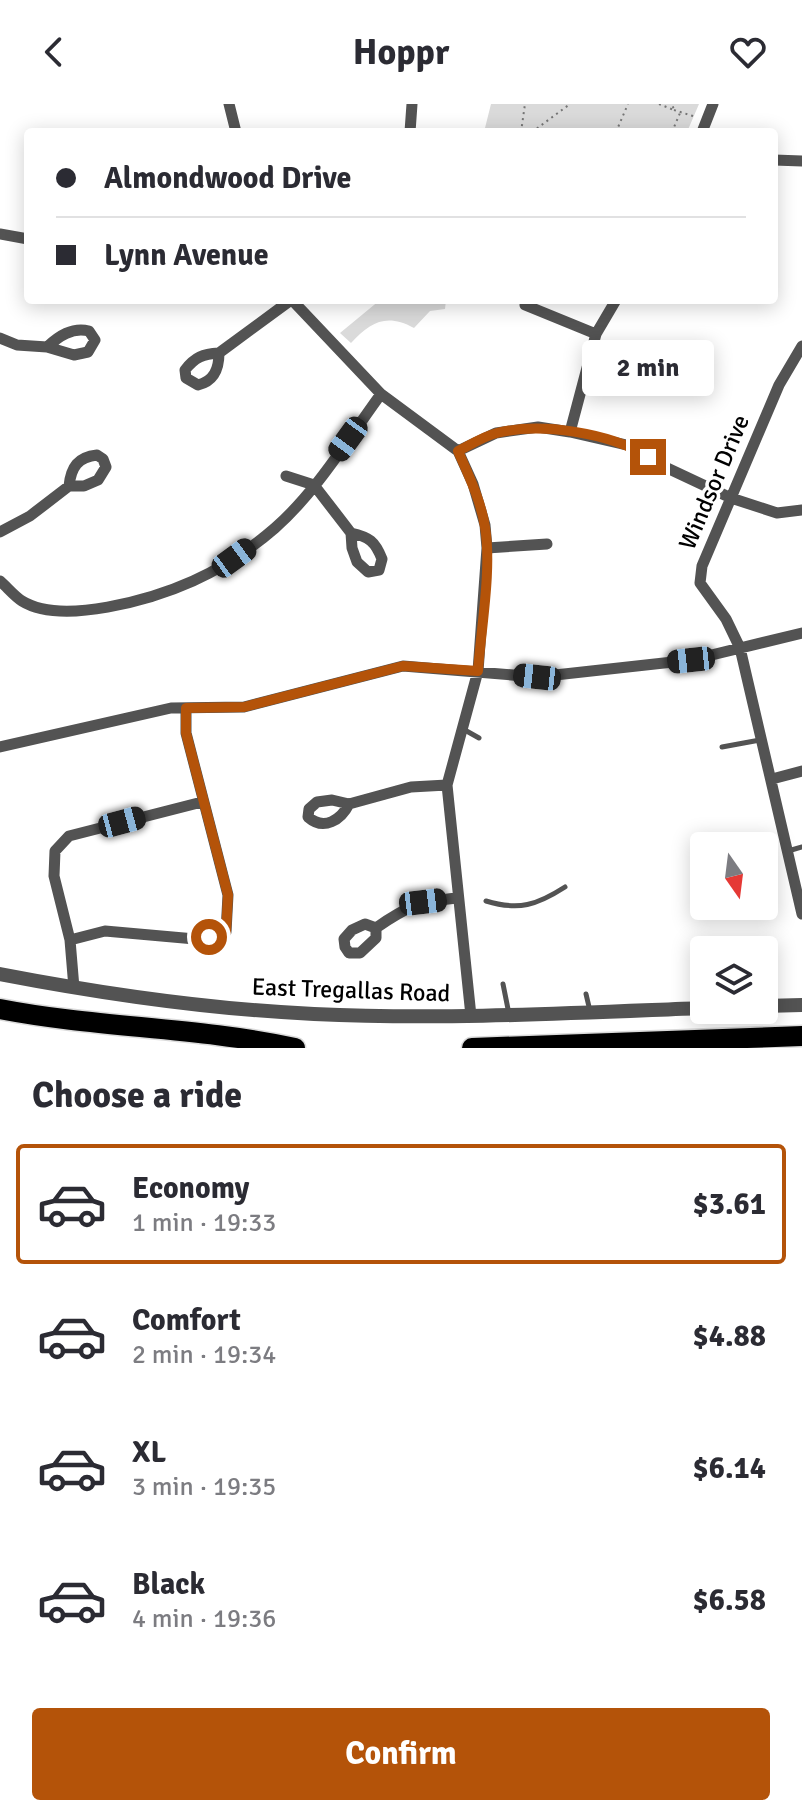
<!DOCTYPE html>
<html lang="en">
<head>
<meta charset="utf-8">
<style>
  :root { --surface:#fff; --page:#f2f2f3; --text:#2b2b33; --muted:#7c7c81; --line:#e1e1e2; --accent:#b45309 }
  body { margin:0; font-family:Signika,sans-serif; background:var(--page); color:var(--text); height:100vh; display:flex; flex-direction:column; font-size:30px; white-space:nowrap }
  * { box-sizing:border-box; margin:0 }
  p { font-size:26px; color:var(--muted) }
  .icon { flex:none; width:44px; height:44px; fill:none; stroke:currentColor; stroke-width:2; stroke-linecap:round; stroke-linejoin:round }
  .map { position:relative; height:944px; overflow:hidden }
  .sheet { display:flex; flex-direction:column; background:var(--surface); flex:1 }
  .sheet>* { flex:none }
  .banner { position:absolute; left:24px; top:24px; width:754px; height:176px; border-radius:8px; box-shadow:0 4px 20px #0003; display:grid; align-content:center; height:176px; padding:0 32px; background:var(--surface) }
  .needle { width:52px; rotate:166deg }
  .controls { position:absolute; left:690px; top:728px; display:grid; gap:16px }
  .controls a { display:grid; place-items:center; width:88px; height:88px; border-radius:8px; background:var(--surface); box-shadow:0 4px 20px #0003; font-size:40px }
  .end { position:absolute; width:36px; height:36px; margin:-18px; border:10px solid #b45309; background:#fff; box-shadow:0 0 0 4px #fff }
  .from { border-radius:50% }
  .bubble { position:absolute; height:56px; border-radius:8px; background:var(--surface); box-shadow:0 4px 20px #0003; font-size:26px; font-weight:700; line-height:56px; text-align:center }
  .car { position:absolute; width:24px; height:48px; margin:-24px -12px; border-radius:10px; box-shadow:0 0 6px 2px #0007; background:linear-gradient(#222 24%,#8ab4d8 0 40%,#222 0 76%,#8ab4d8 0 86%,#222 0) }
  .banner b { display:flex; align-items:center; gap:28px; height:76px; font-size:30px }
  .banner b+b { border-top:2px solid var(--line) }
  .banner i { width:20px; height:20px; background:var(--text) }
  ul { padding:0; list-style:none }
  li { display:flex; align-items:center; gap:24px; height:120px; margin:0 16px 12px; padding:0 16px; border:4px solid transparent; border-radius:8px }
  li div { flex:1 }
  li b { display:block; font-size:30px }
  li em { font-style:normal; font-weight:700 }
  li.on { border-color:var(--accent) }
  li>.icon { width:72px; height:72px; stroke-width:1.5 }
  h2 { padding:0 32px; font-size:36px; line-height:96px }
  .action { display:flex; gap:16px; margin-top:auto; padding:16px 32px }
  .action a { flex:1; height:92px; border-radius:8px; background:var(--accent); color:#fff; font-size:32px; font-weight:700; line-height:92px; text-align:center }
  header { display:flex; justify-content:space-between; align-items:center; height:104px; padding:0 32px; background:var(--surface); font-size:36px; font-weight:700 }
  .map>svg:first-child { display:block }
  .green { fill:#dadada }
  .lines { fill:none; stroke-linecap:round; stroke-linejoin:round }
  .motorway-casing { stroke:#dbdbdb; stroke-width:23 }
  .path { stroke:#757575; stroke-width:2; stroke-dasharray:2 4; stroke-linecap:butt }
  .service { stroke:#535353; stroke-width:5 }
  .minor { stroke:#535353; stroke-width:11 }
  .tertiary { stroke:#535353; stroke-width:14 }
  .motorway { stroke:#000; stroke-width:20 }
  .route { stroke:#b45309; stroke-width:10 }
  .labels { text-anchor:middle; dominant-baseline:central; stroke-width:7; stroke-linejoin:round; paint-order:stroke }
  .street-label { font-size:24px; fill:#000; stroke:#fff }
</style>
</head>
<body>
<header><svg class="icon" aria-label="back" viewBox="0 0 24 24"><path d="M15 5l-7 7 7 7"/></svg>Hoppr<svg class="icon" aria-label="heart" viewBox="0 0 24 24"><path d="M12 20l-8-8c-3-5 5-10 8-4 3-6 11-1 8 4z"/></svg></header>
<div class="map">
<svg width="802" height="944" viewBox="0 0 802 944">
  <rect width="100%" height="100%" fill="#fff"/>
  <path class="green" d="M491 0H699L687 28H484Z
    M380 196H446L445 205 430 207 414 224C386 209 371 218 351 239L340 229Z"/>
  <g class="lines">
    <g class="motorway-casing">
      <path id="motorway" d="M0 905C98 924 198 923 295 944
        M472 944 802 932"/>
    </g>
    <path class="path" d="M659 0 674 6 672 0
      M674 6 696 13
      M521 28 525 0
      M532 28 570 0
      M616 28 628 0
      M672 28 680 9"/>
    <path class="service" d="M463 625 479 634
      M722 643 760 636
      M788 747 802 743
      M486 797C519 807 537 801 565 783
      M503 880 509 910
      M586 890 590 907"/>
    <path class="minor" d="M229 0 236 28
      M410 28 412 0
      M702 28 713 0
      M774 56 802 57
      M0 130 28 135
      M292 196 381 290 458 347 473 380 485 421 487 444 478 567 447 681 471 912
      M525 201 596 230
      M0 234 17 241 47 243 74 251 88 248 95 236 89 227C72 223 59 232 47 243
      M802 242 779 281 702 462 700 479 726 515 740 544 802 810
      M219 249C219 265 214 277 198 281L186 274 185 266C195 253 203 250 219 249L291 196
      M570 328 596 230 616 196
      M458 347 496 329 538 323 570 328 631 342 665 363 731 394 777 409 802 406
      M286 372 314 381 351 429 352 444 357 458 368 468 379 466 382 455C375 437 369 433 351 429
      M0 428 30 412 69 382H84L98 376 106 363 103 355 97 351C78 353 71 363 69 382
      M487 444 547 440
      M0 477C7 483 14 492 22 497 62 522 153 495 193 477 222 464 252 444 275 424 317 387 348 335 381 290
      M0 643 171 604 244 603 403 562 537 573 691 556 802 529
      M772 675 802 667
      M332 696 349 700C341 716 324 727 308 713L309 705 317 698Z
      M349 700 411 683 447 681
      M376 824 365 820 352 826 344 835 345 843 349 849H360L376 834V824C407 802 419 798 457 794
      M70 836 105 827 195 835 226 828 228 791 186 629V604
      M74 884 70 836 54 772 55 747 69 732 202 698"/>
    <path class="tertiary" d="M0 870C104 890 208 905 314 910 444 916 574 909 704 904
      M764 902 802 901"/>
    <use href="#motorway" class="motorway"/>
  </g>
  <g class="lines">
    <path class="route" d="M209 833 226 828 228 791 186 629V604L244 603 403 562 478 567C481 524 492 465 485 423 481 397 469 372 458 347 470 341 484 332 497 329 541 318 611 329 648 353"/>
  </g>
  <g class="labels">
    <g class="street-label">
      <text transform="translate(714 378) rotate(-67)">Windsor Drive</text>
      <text transform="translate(351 886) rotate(2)">East Tregallas Road</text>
    </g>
  </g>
</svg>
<div class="controls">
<a><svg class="needle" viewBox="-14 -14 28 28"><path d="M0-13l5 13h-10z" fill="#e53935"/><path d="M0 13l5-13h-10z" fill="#7c7c81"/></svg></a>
<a><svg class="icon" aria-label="layers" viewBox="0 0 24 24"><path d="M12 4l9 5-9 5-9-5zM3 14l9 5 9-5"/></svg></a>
</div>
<i class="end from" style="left:209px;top:833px"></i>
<i class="end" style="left:648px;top:353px"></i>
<div class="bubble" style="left:582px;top:236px;width:132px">2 min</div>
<i class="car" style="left:348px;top:335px;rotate:216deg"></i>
<i class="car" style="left:234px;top:454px;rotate:54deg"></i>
<i class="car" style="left:691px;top:556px;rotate:264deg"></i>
<i class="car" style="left:537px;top:573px;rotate:276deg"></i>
<i class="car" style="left:122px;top:718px;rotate:75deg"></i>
<i class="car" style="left:423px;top:798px;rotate:83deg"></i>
<div class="banner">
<b><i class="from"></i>Almondwood Drive</b>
<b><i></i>Lynn Avenue</b>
</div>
</div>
<section class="sheet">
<h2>Choose a ride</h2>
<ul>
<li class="on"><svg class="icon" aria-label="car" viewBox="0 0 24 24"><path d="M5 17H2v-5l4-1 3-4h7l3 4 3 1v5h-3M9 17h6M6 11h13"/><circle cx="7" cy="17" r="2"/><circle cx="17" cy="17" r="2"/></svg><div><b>Economy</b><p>1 min · 19:33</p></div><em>$3.61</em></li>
<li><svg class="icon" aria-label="car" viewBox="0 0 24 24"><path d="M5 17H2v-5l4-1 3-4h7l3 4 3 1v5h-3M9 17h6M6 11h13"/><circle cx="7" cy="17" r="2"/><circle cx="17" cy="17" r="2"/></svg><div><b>Comfort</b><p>2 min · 19:34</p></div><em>$4.88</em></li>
<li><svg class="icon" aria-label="car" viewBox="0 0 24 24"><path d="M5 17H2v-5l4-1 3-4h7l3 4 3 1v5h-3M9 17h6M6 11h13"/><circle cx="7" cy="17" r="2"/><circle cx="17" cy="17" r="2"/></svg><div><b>XL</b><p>3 min · 19:35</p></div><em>$6.14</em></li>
<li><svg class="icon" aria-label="car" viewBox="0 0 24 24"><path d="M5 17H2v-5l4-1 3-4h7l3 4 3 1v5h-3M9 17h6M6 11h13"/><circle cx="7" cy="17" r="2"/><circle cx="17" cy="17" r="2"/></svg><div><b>Black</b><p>4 min · 19:36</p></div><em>$6.58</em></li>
</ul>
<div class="action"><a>Confirm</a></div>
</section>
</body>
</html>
